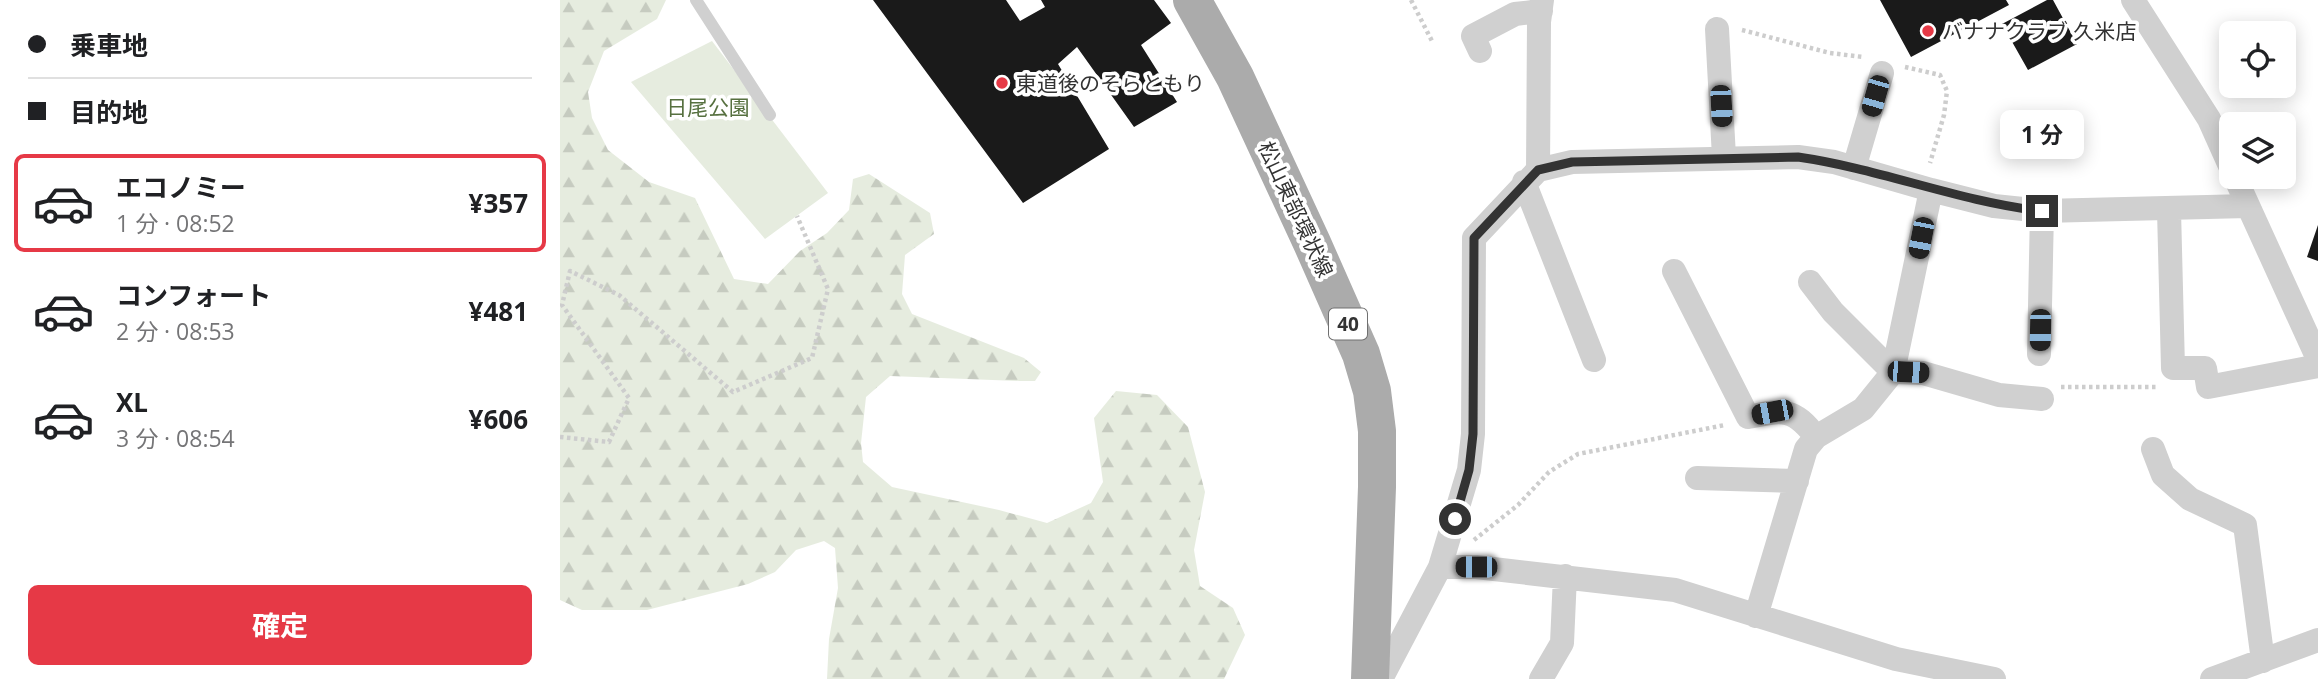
<!DOCTYPE html>
<html lang="ja">
<head>
<meta charset="utf-8">
<style>
  :root { --surface:#fff; --page:#f6f6f6; --text:#202124; --muted:#757577; --line:#e0e0e0; --accent:#e63946 }
  body { margin:0; font-family:"Open Sans","Noto Sans JP",sans-serif; background:var(--page); color:var(--text); height:100vh; display:flex; flex-direction:column; font-size:26px; white-space:nowrap }
  * { box-sizing:border-box; margin:0 }
  p { font-size:23px; color:var(--muted) }
  .icon { flex:none; width:38px; height:38px; fill:none; stroke:currentColor; stroke-width:2; stroke-linecap:round; stroke-linejoin:round }
  .map { position:relative; flex:1; overflow:hidden }
  .panel { display:flex; flex-direction:column; background:var(--surface); width:560px }
  .panel>* { flex:none }
  .banner { display:grid; align-content:center; height:154px; padding:0 28px; background:var(--surface) }
  .buttons { position:absolute; left:1659px; top:21px; display:grid; gap:14px }
  .buttons a { display:grid; place-items:center; width:77px; height:77px; border-radius:10px; background:var(--surface); box-shadow:0 4px 18px #0003; font-size:35px }
  .end { position:absolute; width:32px; height:32px; margin:-16px; border:9px solid #333; background:#fff; box-shadow:0 0 0 4px #fff }
  .from { border-radius:50% }
  .bubble { position:absolute; height:49px; border-radius:10px; background:var(--surface); box-shadow:0 4px 18px #0003; font-size:23px; font-weight:700; line-height:49px; text-align:center }
  .car { position:absolute; width:21px; height:42px; margin:-21px -10px; border-radius:9px; box-shadow:0 0 5px 2px #0007; background:linear-gradient(#222 24%,#8ab4d8 0 40%,#222 0 76%,#8ab4d8 0 86%,#222 0) }
  .banner b { display:flex; align-items:center; gap:24px; height:66px; font-size:26px }
  .banner b+b { border-top:2px solid var(--line) }
  .banner i { width:18px; height:18px; background:var(--text) }
  ul { padding:0; list-style:none }
  li { display:flex; align-items:center; gap:21px; height:98px; margin:0 14px 10px; padding:0 14px; border:4px solid transparent; border-radius:10px }
  li div { flex:1 }
  li b { display:block; font-size:26px }
  li em { font-style:normal; font-weight:700 }
  li.selected { border-color:var(--accent) }
  li>.icon { width:63px; height:63px; stroke-width:1.5 }
  .primary-button { display:flex; gap:14px; margin-top:auto; padding:14px 28px }
  .primary-button a { flex:1; height:80px; border-radius:10px; background:var(--accent); color:#fff; font-size:28px; font-weight:700; line-height:80px; text-align:center }
  main { display:flex; flex:1; min-height:0 }
  .map>svg:first-child { display:block }
  .green { fill:#e6ecdf }
  .forest { fill:url(#forest-firs) }
  .building { fill:#1a1a1a }
  .lines { fill:none; stroke-linecap:round; stroke-linejoin:round }
  .path { stroke:#cdcdcd; stroke-width:4.5; stroke-dasharray:3.5 3.5; stroke-linecap:butt }
  .lane { stroke:#d0d0d0; stroke-width:12 }
  .street { stroke:#d0d0d0; stroke-width:24 }
  .primary { stroke:#ababab; stroke-width:38 }
  .route { stroke:#333; stroke-width:9 }
  .poi-dot { fill:#e63946; stroke:#fff; stroke-width:2.5 }
  .labels { text-anchor:middle; dominant-baseline:central; stroke-width:7; stroke-linejoin:round; paint-order:stroke }
  .shield { fill:#fff; stroke:#707070; stroke-width:2 }
  .shield-label { font-size:19px; font-weight:bold; fill:#333 }
  .poi-label { font-size:21px; fill:#333; stroke:#fff; text-anchor:start }
  .park-label { font-size:21px; fill:#56703f; stroke:#fff }
  .street-label { font-size:21px; fill:#333; stroke:#fff }
</style>
</head>
<body>
<main>
<section class="panel">
<div class="banner">
<b><i class="from"></i>乗車地</b>
<b><i></i>目的地</b>
</div>
<ul>
<li class="selected"><svg class="icon" aria-label="car" viewBox="0 0 24 24"><path d="M5 17H2v-5l4-1 3-4h7l3 4 3 1v5h-3M9 17h6M6 11h13"/><circle cx="7" cy="17" r="2"/><circle cx="17" cy="17" r="2"/></svg><div><b>エコノミー</b><p>1 分 · 08:52</p></div><em>¥357</em></li>
<li><svg class="icon" aria-label="car" viewBox="0 0 24 24"><path d="M5 17H2v-5l4-1 3-4h7l3 4 3 1v5h-3M9 17h6M6 11h13"/><circle cx="7" cy="17" r="2"/><circle cx="17" cy="17" r="2"/></svg><div><b>コンフォート</b><p>2 分 · 08:53</p></div><em>¥481</em></li>
<li><svg class="icon" aria-label="car" viewBox="0 0 24 24"><path d="M5 17H2v-5l4-1 3-4h7l3 4 3 1v5h-3M9 17h6M6 11h13"/><circle cx="7" cy="17" r="2"/><circle cx="17" cy="17" r="2"/></svg><div><b>XL</b><p>3 分 · 08:54</p></div><em>¥606</em></li>
</ul>
<div class="primary-button"><a>確定</a></div>
</section>
<div class="map">
<svg width="1758" height="679" viewBox="0 0 1758 679">
  <defs>
    <pattern id="forest-firs" width="22" height="20" patternUnits="userSpaceOnUse" patternTransform="scale(1.75)"><rect width="22" height="20" fill="#e6ecdf"/><path d="M5 1l3.5 6h-7zM16 11l3.5 6h-7z" fill="#c6cbc0"/></pattern>
  </defs>
  <rect width="100%" height="100%" fill="#fff"/>
  <path class="green" d="M152 41 268 193 205 239 71 82Z"/>
  <path class="forest" d="M0 0H106L97 19 44 51 28 92 32 118 48 150 89 182 135 198 174 279 208 284 240 251 267 233 289 210 293 179 309 174 370 213 374 234 345 255 342 294 352 314 464 358 481 372 475 381H460L330 376 306 397 301 443 303 462 332 487 439 510 487 523 531 503 543 482 534 418 556 391 597 395 628 427 645 492 634 550 640 586 673 608 685 635 664 679H267L269 639 278 588 275 548 264 541 236 550 215 572 188 584 87 610H22L0 600Z"/>
  <path class="building" d="M313 0H446L460 21 485 7 481 0H594L611 23 581 45 617 102 574 127 517 47 498 64 549 149 463 203Z
    M1320 0H1446L1449 5 1351 57Z
    M1487 0H1493L1517 44 1468 70 1442 24Z
    M1758 225V261L1747 257Z"/>
  <g class="lines">
    <path class="path" d="M851 0 873 43
      M1182 30 1270 53 1303 57
      M1345 67 1380 75 1387 91 1384 115 1370 163
      M1501 387H1598
      M0 437 49 442 69 398 2 305 10 271 59 295 173 392 252 358 268 289 237 216
      M914 540 958 505 989 472 1018 454 1165 425"/>
    <path class="lane" d="M136 0 210 115"/>
    <path class="street" d="M1573 0 1649 119 1671 168
      M1157 29 1164 157
      M920 51 913 36 955 14 981 11
      M1294 168 1322 73
      M978 170 979 22 982 0
      M1675 177 1758 359
      M964 182 1034 360
      M1371 190 1434 206 1482 211 1688 206
      M1609 210 1613 368H1645L1648 387 1758 366
      M1114 271 1188 417C1223 410 1233 407 1256 437
      M1250 282 1273 312 1333 372 1363 373 1439 395 1482 399
      M1479 354 1482 211
      M1593 449 1603 475 1630 499 1685 525 1703 661
      M1137 478 1237 481
      M880 567H916L1115 590 1336 659 1434 679
      M821 679 880 567 909 470 913 434 914 238 978 170 1012 162 1238 157 1274 162 1371 190 1333 372 1303 409 1256 437 1246 449 1196 616
      M981 679 1002 643 1005 576
      M1652 679 1758 640"/>
    <path class="primary" d="M632 0 675 77 752 243 801 354 812 391 817 431V487L810 679"/>
  </g>
  <g class="lines">
    <path class="route" d="M895 519 909 470 913 434 914 238 978 170 1012 162 1238 157C1321 169 1397 201 1482 211"/>
  </g>
  <g class="poi-dot">
    <circle cx="1368" cy="31" r="7"/>
    <circle cx="442" cy="83" r="7"/>
  </g>
  <g class="labels">
    <rect class="shield" x="769" y="308.5" width="38" height="31" rx="5"/>
    <g class="shield-label">
      <text x="788" y="324">40</text>
    </g>
    <g class="poi-label">
      <text x="1382" y="31">バナナクラブ 久米店</text>
      <text x="456" y="83">東道後のそらともり</text>
    </g>
    <g class="park-label">
      <text x="148" y="107">日尾公園</text>
    </g>
    <g class="street-label">
      <text transform="translate(736 209) rotate(65)">松山東部環状線</text>
    </g>
  </g>
</svg>
<div class="buttons">
<a><svg class="icon" aria-label="locate" viewBox="0 0 24 24"><circle cx="12" cy="12" r="6"/><path d="M12 2v4M12 18v4M2 12h4M18 12h4"/></svg></a>
<a><svg class="icon" aria-label="layers" viewBox="0 0 24 24"><path d="M12 4l9 5-9 5-9-5zM3 14l9 5 9-5"/></svg></a>
</div>
<i class="end from" style="left:895px;top:519px"></i>
<i class="end" style="left:1482px;top:211px"></i>
<div class="bubble" style="left:1440px;top:110px;width:84px">1 分</div>
<i class="car" style="left:1315px;top:96px;rotate:196deg"></i>
<i class="car" style="left:1161px;top:106px;rotate:177deg"></i>
<i class="car" style="left:1361px;top:238px;rotate:191deg"></i>
<i class="car" style="left:1480px;top:330px;rotate:181deg"></i>
<i class="car" style="left:1348px;top:372px;rotate:93deg"></i>
<i class="car" style="left:1212px;top:412px;rotate:259deg"></i>
<i class="car" style="left:916px;top:567px;rotate:270deg"></i>
</div>
</main>
</body>
</html>
